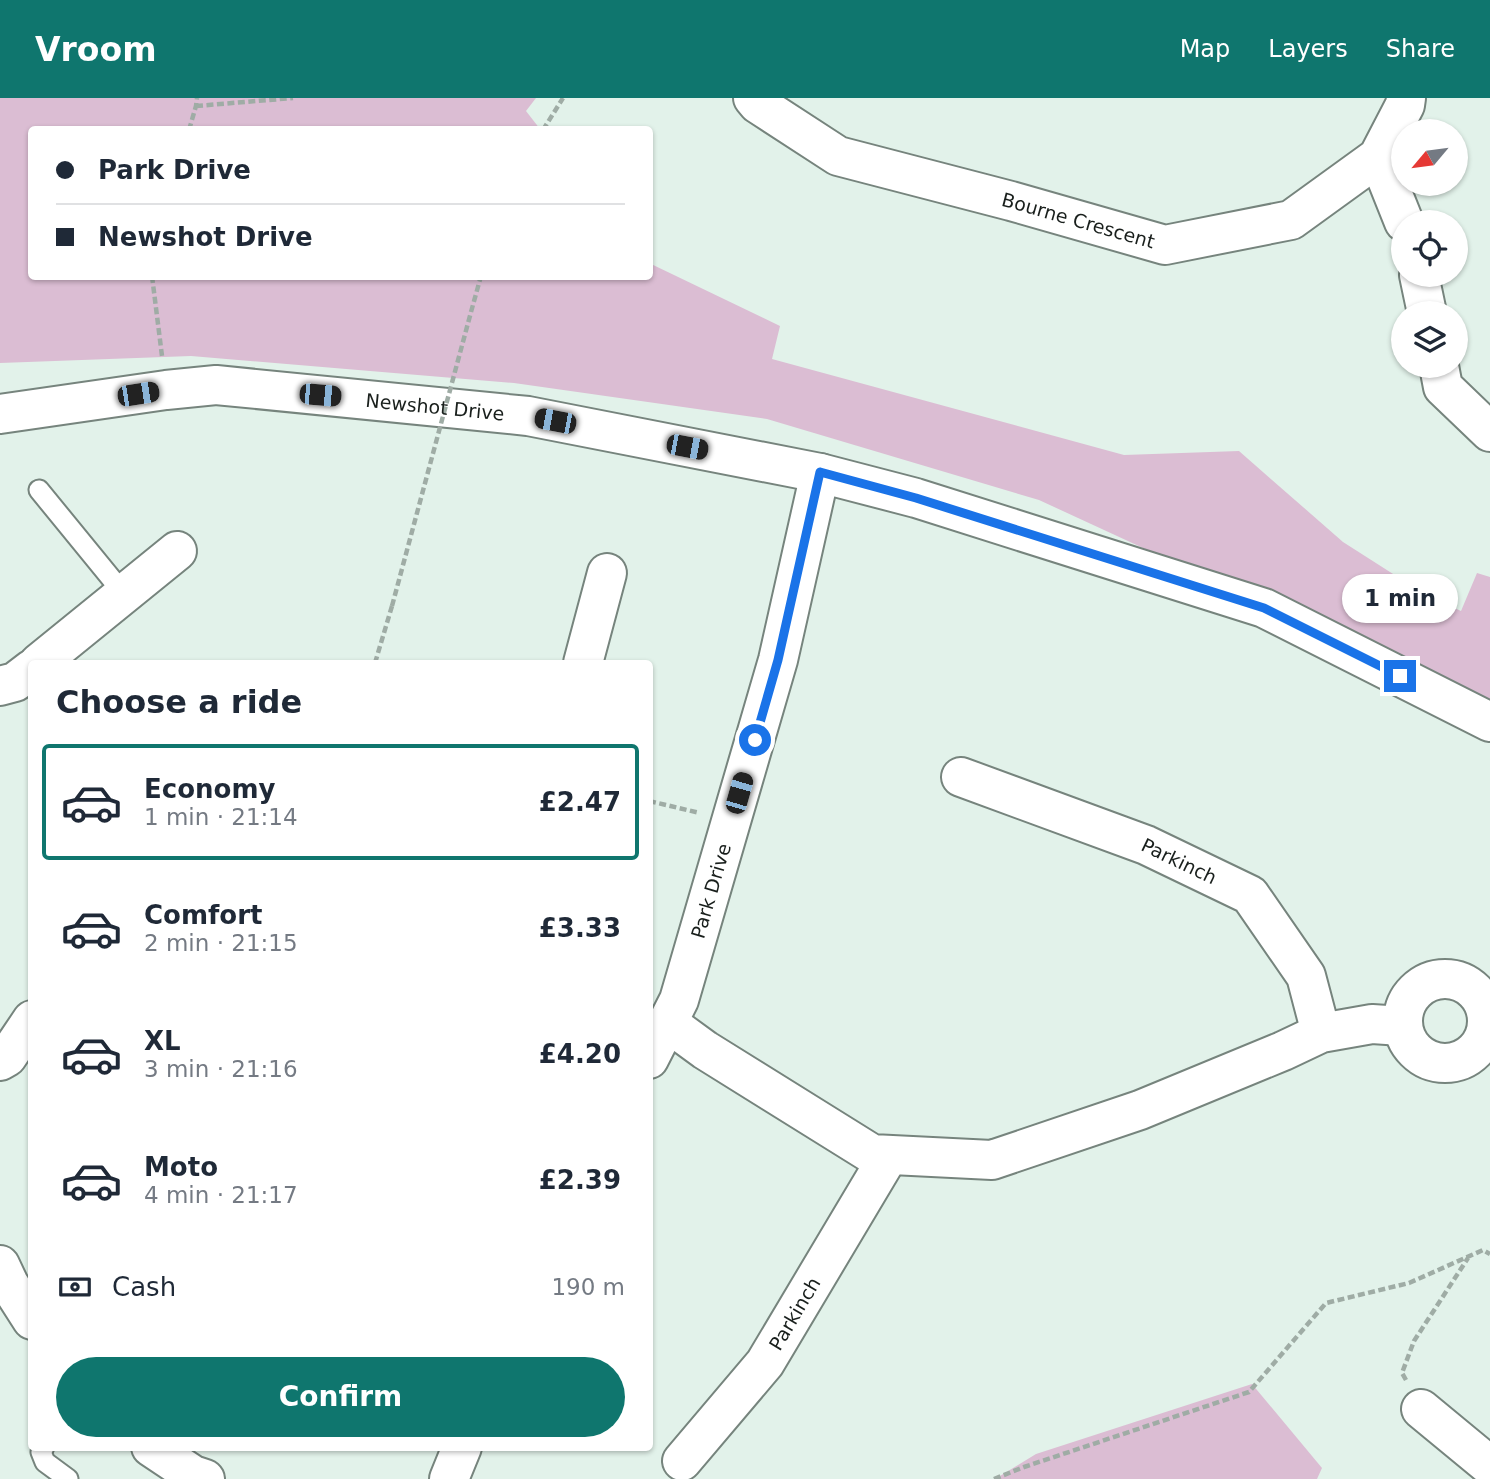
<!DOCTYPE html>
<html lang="en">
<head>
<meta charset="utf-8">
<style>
  :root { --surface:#fff; --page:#f6f6f7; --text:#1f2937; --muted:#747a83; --line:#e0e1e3; --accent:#0f766e }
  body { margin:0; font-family:"DejaVu Sans",sans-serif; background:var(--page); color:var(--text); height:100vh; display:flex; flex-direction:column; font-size:26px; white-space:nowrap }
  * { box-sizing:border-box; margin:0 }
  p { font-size:23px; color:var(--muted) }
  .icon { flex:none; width:38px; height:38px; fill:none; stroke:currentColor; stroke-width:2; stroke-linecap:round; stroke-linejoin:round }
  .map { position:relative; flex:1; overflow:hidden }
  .sheet { position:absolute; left:28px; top:562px; width:625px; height:791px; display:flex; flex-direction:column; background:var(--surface); border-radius:7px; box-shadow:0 2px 5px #0004 }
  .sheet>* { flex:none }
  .top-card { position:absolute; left:28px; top:28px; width:625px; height:154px; border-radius:7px; box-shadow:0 2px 5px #0004; display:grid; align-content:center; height:154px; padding:0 28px; background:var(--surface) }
  .needle { width:46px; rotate:241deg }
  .fabs { position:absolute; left:1391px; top:21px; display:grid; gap:14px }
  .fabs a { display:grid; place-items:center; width:77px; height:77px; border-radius:50%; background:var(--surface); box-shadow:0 2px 5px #0004; font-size:35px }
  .end { position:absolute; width:32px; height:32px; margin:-16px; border:9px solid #1a73e8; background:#fff; box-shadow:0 0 0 4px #fff }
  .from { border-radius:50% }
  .bubble { position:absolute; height:49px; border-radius:24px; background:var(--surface); box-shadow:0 2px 5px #0004; font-size:23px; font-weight:800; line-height:49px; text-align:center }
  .car { position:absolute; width:21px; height:42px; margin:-21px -10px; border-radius:9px; box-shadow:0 0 5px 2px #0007; background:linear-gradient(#222 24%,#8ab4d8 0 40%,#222 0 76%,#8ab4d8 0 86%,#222 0) }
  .top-card b { display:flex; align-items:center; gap:24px; height:66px; font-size:26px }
  .top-card b+b { border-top:2px solid var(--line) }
  .top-card i { width:18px; height:18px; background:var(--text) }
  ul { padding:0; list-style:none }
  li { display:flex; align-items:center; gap:21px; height:116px; margin:0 14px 10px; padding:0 14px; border:4px solid transparent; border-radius:7px }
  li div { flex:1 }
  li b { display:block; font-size:26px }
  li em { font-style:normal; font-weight:800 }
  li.on { border-color:var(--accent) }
  li>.icon { width:63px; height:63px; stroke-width:1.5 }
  h2 { padding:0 28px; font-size:32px; line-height:84px }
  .pay { display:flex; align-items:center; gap:18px; height:77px; padding:0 28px; font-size:26px }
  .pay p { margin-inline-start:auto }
  .action { display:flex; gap:14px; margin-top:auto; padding:14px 28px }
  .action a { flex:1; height:80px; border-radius:42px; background:var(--accent); color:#fff; font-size:28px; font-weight:800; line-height:80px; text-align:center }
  header { display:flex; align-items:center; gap:42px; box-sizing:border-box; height:98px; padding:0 35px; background:var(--accent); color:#fff }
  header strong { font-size:33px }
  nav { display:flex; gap:38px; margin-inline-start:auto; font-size:24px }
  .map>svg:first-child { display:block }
  .green { fill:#dbbdd3 }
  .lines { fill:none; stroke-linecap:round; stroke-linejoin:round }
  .service-casing { stroke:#76847d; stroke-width:23 }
  .minor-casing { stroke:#76847d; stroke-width:42 }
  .tertiary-casing { stroke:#76847d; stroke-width:42 }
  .path { stroke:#9faca5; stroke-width:4.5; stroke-dasharray:7 3.5; stroke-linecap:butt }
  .service { stroke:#fff; stroke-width:19 }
  .minor { stroke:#fff; stroke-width:38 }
  .tertiary { stroke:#fff; stroke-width:38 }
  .path-bridge { stroke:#9faca5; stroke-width:4.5; stroke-dasharray:7 3.5; stroke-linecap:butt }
  .route { stroke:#1a73e8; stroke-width:9 }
  .labels { text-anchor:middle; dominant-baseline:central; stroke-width:5; stroke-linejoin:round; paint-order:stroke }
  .street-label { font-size:19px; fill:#191f1c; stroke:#e2f2ea }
</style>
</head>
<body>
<header>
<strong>Vroom</strong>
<nav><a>Map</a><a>Layers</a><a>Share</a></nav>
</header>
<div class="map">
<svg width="1490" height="1381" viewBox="0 0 1490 1381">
  <rect width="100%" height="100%" fill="#e2f2ea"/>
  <path class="green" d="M0 0H536L526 13 540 31 32 32V178H649V165L780 228 772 261 1124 357 1239 353 1343 444 1426 497 1461 513 1477 475 1490 479V610L1039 402 767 321 514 285 191 258 0 265Z
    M1252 1286 1322 1370 1317 1381H995L1036 1356Z"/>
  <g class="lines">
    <g class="service-casing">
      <path id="service" d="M39 392 124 496
        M44 1349 41 1354 45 1364 68 1381"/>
    </g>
    <g class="minor-casing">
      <g id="minor">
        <path id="s1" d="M753 0 758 6 838 58 1011 103 1165 147 1291 122 1378 59 1405 7 1406 0"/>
        <path d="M1378 59 1404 124"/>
        <path d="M1419 177 1427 215"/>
        <path d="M1439 268 1443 289 1490 334"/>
        <path d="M39 565 177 453"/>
        <path d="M583 565 607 475"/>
        <path d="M0 588 15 584 32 571"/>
        <path id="s2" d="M961 679 1146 747 1250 797 1306 878 1321 935"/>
        <circle cx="1445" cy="923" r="42"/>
        <path d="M668 925 705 952 872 1056 992 1062 1140 1012 1283 953 1321 935 1372 926 1402 928"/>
        <path d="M0 963 7 959 32 922"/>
        <path d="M0 1167 9 1186 32 1222"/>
        <path d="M1421 1311 1490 1368"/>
        <path d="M151 1349 193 1377 205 1381"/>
        <path id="s3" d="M682 1363 765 1265 889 1057"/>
      </g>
    </g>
    <g class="tertiary-casing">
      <g id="tertiary">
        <path id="s4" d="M0 316 166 292 216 287 528 318 820 375 916 400 1264 510 1490 624"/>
        <path id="s5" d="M649 961 679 902 778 562 820 375"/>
        <path d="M449 1381 462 1349"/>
      </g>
    </g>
    <path class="path" d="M196 8 293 0
      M189 32 196 8 197 0
      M543 32 563 0
      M152 178 162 258
      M471 214 481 178
      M375 565 392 508
      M649 703 700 715
      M1487 929 1490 930
      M1406 1282 1402 1275 1414 1243 1468 1160
      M994 1381 1024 1369 1249 1294 1326 1205 1409 1185 1483 1152 1490 1156"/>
    <use href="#service" class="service"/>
    <use href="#minor" class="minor"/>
    <use href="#tertiary" class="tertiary"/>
    <path class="path-bridge" d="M392 508 471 214"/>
  </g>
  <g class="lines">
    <path class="route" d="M755 642 778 562 820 374 916 400 1264 510 1400 578"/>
  </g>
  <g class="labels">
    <g class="street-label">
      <text stroke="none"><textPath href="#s1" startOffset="352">Bourne Crescent</textPath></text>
      <text stroke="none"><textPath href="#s4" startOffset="438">Newshot Drive</textPath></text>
      <text stroke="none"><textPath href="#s2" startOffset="234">Parkinch</textPath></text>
      <text stroke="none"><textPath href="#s5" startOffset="180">Park Drive</textPath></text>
      <text stroke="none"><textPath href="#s3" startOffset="186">Parkinch</textPath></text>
    </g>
  </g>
</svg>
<div class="fabs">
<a><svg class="needle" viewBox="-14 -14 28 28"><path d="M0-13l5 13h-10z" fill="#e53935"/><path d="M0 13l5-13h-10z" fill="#747a83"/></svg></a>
<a><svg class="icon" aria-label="locate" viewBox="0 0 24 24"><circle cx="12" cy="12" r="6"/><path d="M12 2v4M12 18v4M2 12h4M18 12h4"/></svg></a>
<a><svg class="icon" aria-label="layers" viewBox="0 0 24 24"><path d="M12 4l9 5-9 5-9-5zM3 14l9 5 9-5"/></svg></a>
</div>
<i class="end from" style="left:755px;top:642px"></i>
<i class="end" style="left:1400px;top:578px"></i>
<div class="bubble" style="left:1342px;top:476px;width:116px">1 min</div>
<i class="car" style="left:138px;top:296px;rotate:81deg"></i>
<i class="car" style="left:320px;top:297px;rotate:95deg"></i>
<i class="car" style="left:555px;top:323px;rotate:281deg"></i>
<i class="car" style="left:687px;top:349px;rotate:101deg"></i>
<i class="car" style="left:739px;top:695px;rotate:16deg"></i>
<div class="top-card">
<b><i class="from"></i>Park Drive</b>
<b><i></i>Newshot Drive</b>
</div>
<section class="sheet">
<h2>Choose a ride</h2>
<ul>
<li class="on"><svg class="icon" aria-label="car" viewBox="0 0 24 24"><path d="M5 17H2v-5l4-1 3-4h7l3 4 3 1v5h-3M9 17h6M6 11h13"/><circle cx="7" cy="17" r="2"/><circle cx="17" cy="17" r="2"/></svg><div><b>Economy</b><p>1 min · 21:14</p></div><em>£2.47</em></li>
<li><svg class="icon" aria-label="car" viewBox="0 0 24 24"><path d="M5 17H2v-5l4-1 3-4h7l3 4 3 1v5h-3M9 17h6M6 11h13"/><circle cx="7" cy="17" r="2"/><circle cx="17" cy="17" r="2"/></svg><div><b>Comfort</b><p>2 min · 21:15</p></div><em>£3.33</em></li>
<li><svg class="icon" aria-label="car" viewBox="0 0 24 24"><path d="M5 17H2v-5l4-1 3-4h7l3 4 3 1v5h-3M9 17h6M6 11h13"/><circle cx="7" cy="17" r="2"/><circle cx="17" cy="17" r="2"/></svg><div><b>XL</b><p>3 min · 21:16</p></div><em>£4.20</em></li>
<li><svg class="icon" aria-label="car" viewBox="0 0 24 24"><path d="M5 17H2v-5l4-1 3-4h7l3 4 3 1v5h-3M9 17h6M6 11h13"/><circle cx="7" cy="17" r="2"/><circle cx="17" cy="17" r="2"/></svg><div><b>Moto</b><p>4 min · 21:17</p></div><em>£2.39</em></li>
</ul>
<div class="pay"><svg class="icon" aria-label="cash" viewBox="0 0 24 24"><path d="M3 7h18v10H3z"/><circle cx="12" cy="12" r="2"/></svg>Cash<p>190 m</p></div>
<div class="action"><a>Confirm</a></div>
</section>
</div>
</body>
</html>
